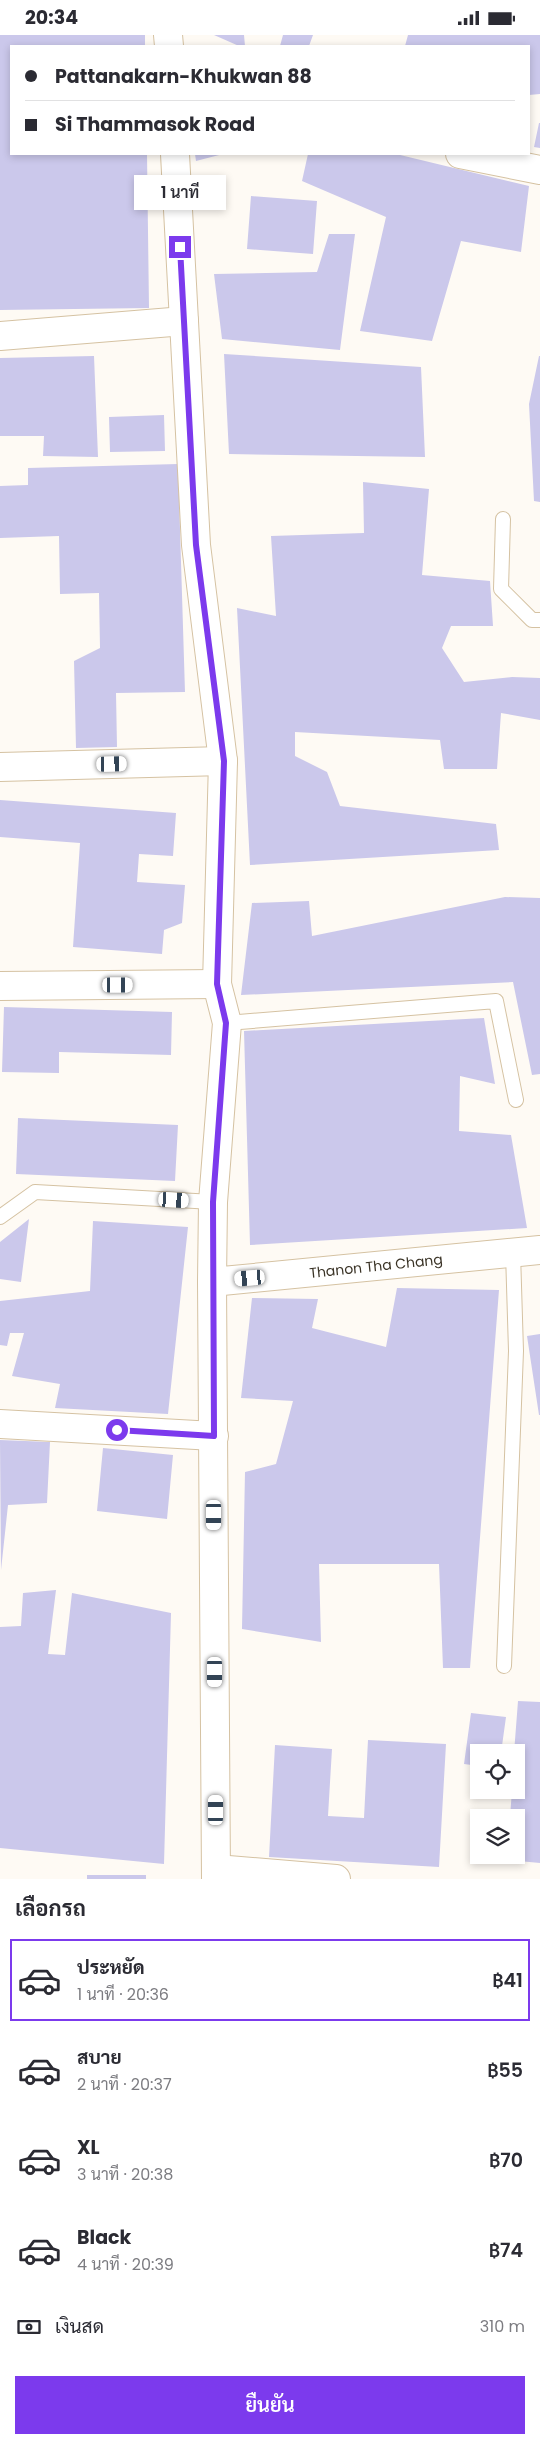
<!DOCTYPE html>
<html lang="th">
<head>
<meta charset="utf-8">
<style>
  :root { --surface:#fff; --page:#f7f7f7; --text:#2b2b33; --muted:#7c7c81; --line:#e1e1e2; --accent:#7c3aed }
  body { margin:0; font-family:Poppins,Sarabun,sans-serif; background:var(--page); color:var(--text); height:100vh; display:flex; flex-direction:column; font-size:19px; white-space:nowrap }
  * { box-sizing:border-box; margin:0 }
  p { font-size:16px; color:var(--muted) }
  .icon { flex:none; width:28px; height:28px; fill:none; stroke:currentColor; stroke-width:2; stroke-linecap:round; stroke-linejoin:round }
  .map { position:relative; height:1844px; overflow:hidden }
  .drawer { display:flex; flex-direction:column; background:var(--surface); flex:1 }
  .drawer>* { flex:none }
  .hud { position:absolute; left:10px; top:10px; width:520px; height:110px; border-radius:0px; box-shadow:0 2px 8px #0003; display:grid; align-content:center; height:110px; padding:0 15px; background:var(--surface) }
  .controls { position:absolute; left:470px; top:1709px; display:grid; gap:10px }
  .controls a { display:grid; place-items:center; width:55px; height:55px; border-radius:0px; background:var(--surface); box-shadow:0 2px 8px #0003; font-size:25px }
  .end { position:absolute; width:22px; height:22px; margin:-11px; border:6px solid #7c3aed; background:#fff; box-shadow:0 0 0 2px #fff }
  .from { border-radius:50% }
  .bubble { position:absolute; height:35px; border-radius:0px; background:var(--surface); box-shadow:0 2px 8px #0003; font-size:16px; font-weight:600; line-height:35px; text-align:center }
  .car { position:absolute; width:15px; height:30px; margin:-15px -8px; border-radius:6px; box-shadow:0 0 4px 1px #0007; background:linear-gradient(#fff 24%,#345 0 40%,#fff 0 76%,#345 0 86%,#fff 0) }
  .hud b { display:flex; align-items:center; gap:18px; height:48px; font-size:19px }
  .hud b+b { border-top:1px solid var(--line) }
  .hud i { width:12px; height:12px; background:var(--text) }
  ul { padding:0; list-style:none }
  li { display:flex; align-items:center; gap:15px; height:82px; margin:0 10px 8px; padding:0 5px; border:2px solid transparent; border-radius:0px }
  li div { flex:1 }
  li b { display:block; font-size:19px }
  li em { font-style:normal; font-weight:600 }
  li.selected { border-color:var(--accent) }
  li>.icon { width:45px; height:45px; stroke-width:1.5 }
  h2 { padding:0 15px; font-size:22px; line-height:60px }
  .pay { display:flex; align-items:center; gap:12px; height:55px; padding:0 15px; font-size:19px }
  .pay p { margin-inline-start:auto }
  .button { display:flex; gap:10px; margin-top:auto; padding:10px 15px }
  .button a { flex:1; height:58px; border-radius:0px; background:var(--accent); color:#fff; font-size:20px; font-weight:600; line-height:58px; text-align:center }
  .status { display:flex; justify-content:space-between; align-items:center; height:35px; padding:0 25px; background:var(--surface); direction:ltr }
  .status svg { height:14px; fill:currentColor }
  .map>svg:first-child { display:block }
  .building { fill:#cbc8eb }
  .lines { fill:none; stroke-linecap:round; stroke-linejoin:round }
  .lane-casing { stroke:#d5c2a2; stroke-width:16 }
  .street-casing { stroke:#d5c2a2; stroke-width:30 }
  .secondary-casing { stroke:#d5c2a2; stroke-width:30 }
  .lane { stroke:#fff; stroke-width:14 }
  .street { stroke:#fff; stroke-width:28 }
  .secondary { stroke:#fff; stroke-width:28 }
  .route { stroke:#7c3aed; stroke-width:6 }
  .labels { text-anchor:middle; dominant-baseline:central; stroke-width:4.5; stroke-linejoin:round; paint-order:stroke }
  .street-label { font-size:14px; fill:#3a3326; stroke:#fff }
</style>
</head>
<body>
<div class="status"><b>20:34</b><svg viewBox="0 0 49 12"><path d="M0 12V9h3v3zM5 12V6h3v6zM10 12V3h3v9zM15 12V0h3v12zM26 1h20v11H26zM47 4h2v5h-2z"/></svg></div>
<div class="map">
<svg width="540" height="1844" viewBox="0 0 540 1844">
  <rect width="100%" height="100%" fill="#fefaf4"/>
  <path class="building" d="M0 0H145V11H11V119H147L149 273 0 275Z
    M214 0H244L245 11H239Z
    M283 0H313L309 11H280Z
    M408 0H540V59L529 60V11H405Z
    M539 88H540V113L534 112Z
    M195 119H223L196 126Z
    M308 119H396L529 151 521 217 461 206 432 306 360 296 386 182 302 146Z
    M251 161 317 166 313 219 247 214Z
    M329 199H355L340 315 222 304 214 239 317 237Z
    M224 319 421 332 425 422 229 419Z
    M94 321 98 422 43 421 44 401H0V323Z
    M539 321H540V467L534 466 529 369Z
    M164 380 165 416 110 417 109 382Z
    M178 429 185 657 116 658 117 712 76 713 74 626 100 613 99 558 60 559 59 501 0 503V451L28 450V433Z
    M363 447 429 454 422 540 490 546 493 591H451L442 613 464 647 512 642 540 643V685L501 678 497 734H444L440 705 295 697V721L327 737 340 771 496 789 499 815 250 830 237 573 276 581 271 501 364 498Z
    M0 765 176 778 173 821 139 819 137 847 185 850 182 888 164 895 162 919 73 912 80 808 0 802Z
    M505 862 540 863V1039L532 1040 513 947 241 960 252 868 309 866 312 901Z
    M4 972 172 977 171 1020 59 1017V1038L2 1037Z
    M484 983 495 1049 460 1041 459 1096 511 1100 527 1193 250 1210 244 996Z
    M18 1083 178 1090 175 1146 16 1139Z
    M29 1184 21 1247 0 1244V1207Z
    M93 1186 188 1192 168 1379 55 1373 60 1349 12 1341 24 1298H10L7 1311 0 1310V1266L90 1256Z
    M397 1253 499 1255 470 1633H443L439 1529H319L321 1607 242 1594 245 1437 276 1429 293 1366 241 1363 252 1263 318 1264 312 1293 386 1312Z
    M540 1299V1380H539L527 1301Z
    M0 1405 50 1407 47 1468 8 1470 1 1535Z
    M103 1413 173 1420 167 1484 97 1476Z
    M56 1555 48 1619 65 1620 72 1558 171 1578 164 1829 0 1813V1592L21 1591 23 1558Z
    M518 1666 540 1667V1828L507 1825V1820H516V1782H510L512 1755H516V1718H514Z
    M471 1678 506 1682 501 1718H479V1731L464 1729Z
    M368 1705 446 1709 439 1832 269 1822 275 1710 332 1714 328 1781 364 1783Z
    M87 1840H146V1844H87Z"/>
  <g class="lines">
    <g class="lane-casing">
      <path id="lane" d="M503 484 501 554 532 585H540
        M227 988 496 966 516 1065
        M0 1182 35 1157 213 1167
        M504 1631 516 1316 513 1218"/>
    </g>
    <g class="street-casing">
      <path id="street" d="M460 119 540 135
        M0 301 184 286
        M0 732 223 726
        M0 951 217 949
        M0 1389 214 1401
        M216 1834 336 1844"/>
    </g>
    <g class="secondary-casing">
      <path id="secondary" d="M168 0 169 11
        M175 119 196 510 223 726 217 949 227 988 213 1167 212 1247 216 1844
        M212 1247 540 1215"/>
    </g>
    <use href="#lane" class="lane"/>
    <use href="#street" class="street"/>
    <use href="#secondary" class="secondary"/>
  </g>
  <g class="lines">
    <path class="route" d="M117 1395 214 1401 213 1167 226 988 217 949 224 726 196 510 180 212"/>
  </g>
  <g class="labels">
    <g class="street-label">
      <text transform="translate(376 1231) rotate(-6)">Thanon Tha Chang</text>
    </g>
  </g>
</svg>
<div class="controls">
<a><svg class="icon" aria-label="locate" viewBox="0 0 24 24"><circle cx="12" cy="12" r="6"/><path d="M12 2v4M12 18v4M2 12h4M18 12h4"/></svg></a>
<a><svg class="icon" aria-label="layers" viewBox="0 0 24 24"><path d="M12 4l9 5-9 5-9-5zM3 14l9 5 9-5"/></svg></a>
</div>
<i class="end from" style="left:117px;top:1395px"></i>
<i class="end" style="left:180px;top:212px"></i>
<div class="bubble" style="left:134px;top:140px;width:92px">1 นาที</div>
<i class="car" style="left:112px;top:729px;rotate:89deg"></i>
<i class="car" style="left:118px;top:950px;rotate:90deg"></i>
<i class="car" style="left:174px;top:1165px;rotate:93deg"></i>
<i class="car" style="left:250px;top:1243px;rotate:265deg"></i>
<i class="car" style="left:214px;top:1480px;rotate:180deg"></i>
<i class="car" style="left:215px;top:1637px;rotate:180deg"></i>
<i class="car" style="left:216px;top:1775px;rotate:0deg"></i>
<div class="hud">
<b><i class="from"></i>Pattanakarn-Khukwan 88</b>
<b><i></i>Si Thammasok Road</b>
</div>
</div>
<section class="drawer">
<h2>เลือกรถ</h2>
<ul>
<li class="selected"><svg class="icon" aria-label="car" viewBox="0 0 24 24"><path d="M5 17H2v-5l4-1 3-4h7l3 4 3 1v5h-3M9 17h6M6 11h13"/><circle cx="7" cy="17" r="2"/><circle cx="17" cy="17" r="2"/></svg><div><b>ประหยัด</b><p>1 นาที · 20:36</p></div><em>฿41</em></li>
<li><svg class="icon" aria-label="car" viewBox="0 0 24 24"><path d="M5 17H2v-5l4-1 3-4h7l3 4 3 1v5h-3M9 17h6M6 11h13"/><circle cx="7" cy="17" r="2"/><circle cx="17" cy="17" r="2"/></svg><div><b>สบาย</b><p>2 นาที · 20:37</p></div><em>฿55</em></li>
<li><svg class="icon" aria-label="car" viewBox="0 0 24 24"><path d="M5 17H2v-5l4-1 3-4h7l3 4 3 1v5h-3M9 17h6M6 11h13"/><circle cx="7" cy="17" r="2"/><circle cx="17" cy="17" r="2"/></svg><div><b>XL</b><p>3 นาที · 20:38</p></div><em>฿70</em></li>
<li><svg class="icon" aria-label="car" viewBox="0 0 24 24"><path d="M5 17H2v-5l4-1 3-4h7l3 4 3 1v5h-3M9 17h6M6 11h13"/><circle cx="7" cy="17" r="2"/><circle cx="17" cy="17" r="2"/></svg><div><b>Black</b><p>4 นาที · 20:39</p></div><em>฿74</em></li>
</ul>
<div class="pay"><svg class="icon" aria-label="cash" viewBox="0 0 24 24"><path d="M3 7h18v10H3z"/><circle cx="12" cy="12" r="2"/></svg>เงินสด<p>310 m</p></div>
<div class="button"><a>ยืนยัน</a></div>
</section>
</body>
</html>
